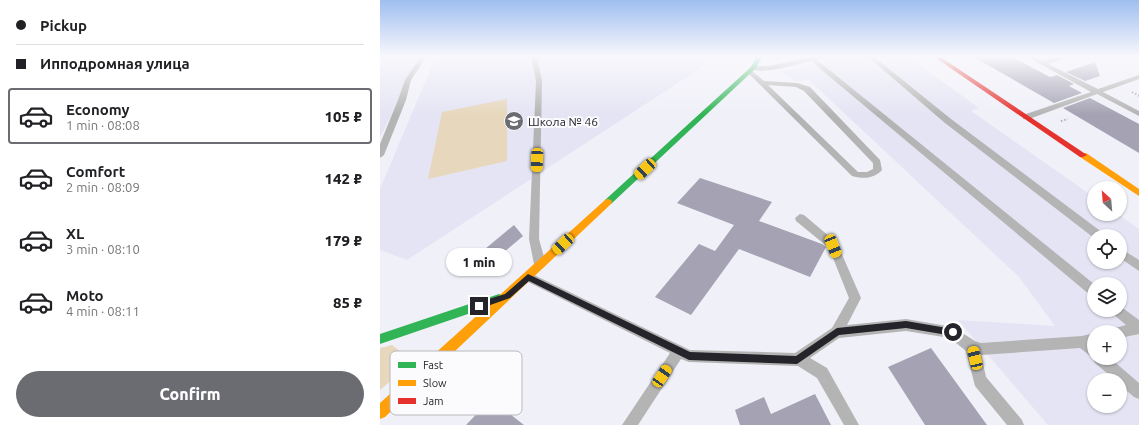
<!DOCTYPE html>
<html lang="en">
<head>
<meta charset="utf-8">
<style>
  :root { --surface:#fff; --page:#f6f6f6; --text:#202124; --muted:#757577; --line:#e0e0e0; --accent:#6b6b72 }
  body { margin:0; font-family:Ubuntu,sans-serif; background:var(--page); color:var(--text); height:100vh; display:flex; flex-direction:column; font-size:15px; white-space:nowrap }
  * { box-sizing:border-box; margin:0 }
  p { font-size:13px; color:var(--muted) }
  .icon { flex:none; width:22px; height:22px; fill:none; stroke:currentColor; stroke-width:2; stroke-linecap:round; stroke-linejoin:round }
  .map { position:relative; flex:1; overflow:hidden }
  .panel { display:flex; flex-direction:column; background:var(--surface); width:380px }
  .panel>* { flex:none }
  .guide { display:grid; align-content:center; height:88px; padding:0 16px; background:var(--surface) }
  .needle { width:26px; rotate:334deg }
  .fabs { position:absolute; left:707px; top:181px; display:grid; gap:8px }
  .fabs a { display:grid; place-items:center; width:40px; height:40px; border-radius:50%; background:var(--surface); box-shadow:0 1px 3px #0004; font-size:20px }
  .end { position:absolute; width:18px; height:18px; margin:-9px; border:5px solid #24242a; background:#fff; box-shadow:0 0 0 2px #fff }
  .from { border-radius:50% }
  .bubble { position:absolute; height:28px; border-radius:14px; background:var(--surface); box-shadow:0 1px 3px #0004; font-size:13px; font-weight:800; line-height:28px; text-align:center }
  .car { position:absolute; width:12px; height:24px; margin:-12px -6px; border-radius:5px; box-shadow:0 0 3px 1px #0007; background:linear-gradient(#f5c518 24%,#345 0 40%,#f5c518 0 76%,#345 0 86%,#f5c518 0) }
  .guide b { display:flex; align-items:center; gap:14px; height:38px; font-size:15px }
  .guide b+b { border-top:1px solid var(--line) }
  .guide i { width:10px; height:10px; background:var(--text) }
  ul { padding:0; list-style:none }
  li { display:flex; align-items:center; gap:12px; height:56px; margin:0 8px 6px; padding:0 8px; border:2px solid transparent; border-radius:4px }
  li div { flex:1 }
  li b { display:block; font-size:15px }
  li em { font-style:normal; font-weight:800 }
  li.current { border-color:var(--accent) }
  li>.icon { width:36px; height:36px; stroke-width:1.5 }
  .primary-button { display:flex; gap:8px; margin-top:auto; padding:8px 16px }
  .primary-button a { flex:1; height:46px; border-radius:24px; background:var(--accent); color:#fff; font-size:16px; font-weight:800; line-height:46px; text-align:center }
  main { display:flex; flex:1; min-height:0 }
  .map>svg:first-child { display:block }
  .built { fill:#e5e4f4; fill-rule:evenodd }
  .green { fill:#e7d8bd }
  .building { fill:#a4a2b3 }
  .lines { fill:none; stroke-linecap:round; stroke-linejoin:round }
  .path { stroke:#acacae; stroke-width:2; stroke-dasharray:1.5 2; stroke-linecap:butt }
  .lane { fill:#b4b4b4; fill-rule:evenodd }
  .fast { fill:#30b455; fill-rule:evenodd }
  .slow { fill:#ff9f0a; fill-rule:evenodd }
  .jam { fill:#e5322d; fill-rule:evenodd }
  .route { fill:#24242a }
  .labels { text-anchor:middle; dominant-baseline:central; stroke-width:4; stroke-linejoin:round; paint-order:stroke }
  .far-poi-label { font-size:12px; fill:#24242a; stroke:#fbfbfe; text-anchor:start }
  .key { fill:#fbfbfe; stroke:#bababe; stroke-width:1 }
  .key-label { font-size:11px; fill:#24242a }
</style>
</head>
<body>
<main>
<section class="panel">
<div class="guide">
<b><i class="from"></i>Pickup</b>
<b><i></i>Ипподромная улица</b>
</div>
<ul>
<li class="current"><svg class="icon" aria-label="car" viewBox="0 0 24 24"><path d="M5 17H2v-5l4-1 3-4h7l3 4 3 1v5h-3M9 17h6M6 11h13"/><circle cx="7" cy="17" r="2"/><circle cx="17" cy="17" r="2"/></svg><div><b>Economy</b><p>1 min · 08:08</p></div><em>105 ₽</em></li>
<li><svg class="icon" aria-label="car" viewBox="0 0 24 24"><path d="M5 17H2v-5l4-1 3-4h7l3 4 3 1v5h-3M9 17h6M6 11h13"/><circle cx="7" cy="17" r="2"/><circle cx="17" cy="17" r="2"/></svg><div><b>Comfort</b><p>2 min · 08:09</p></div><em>142 ₽</em></li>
<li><svg class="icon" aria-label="car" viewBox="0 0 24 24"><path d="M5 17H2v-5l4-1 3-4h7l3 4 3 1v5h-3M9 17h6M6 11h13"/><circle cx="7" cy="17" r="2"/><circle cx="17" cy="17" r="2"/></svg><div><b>XL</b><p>3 min · 08:10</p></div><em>179 ₽</em></li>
<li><svg class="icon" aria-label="car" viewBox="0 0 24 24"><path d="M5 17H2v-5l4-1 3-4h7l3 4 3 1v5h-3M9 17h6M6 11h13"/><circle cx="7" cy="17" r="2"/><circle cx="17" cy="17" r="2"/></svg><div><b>Moto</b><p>4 min · 08:11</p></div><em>85 ₽</em></li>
</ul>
<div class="primary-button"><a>Confirm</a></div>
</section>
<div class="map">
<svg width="759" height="425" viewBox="0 0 759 425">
  <rect width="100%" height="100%" fill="#f0f0f8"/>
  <path class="built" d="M0 56H46H43L0 137Z
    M56 56H339L27 260 0 250V189Z
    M470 56H527L599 108 591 111 714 197V214H738L759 229V425H668L578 320 675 326 639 277 429 80 415 81 402 72ZM714 236H740V262H714ZM714 284H740V310H714ZM714 332H740V358H714ZM714 380H740V406H714Z"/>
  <path class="green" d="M127 99V161L48 179 62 112Z
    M12 345 21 352V372L0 390V348Z"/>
  <path class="building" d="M592 56H631L670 77 677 75 694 84 689 86 702 93 674 103Z
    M715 62 720 76 705 81 686 72Z
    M710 98 759 124V153L683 108Z
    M320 178 392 202 379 221 442 244 446 247 430 277 359 249 311 315 275 297 319 244 335 251 354 225 297 203Z
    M134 225 143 236 96 276 82 268Z
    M551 348 607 425H545L508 367Z
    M435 394 451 425H360L355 410 384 397 391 414Z
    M111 399 144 425H86Z"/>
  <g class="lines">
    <path class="path" d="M752 92 759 96
      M681 121 688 119"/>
    <path class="lane" d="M41 56H47L31 80 26 100 4 155 0 158V144L18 100 25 80Z
      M151 56H157L162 81 159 239 166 264 164 267 160 269 156 267 154 264 149 239 156 81Z
      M438 56H448L447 57 437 60 714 284V296L710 295 431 61C417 64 380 76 370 68L373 66H389Z
      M487 56H493L571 119 723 233 724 236H714V238L565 123Z
      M646 56H653L663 61 682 56H691L690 57 668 64 718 89 759 75V79L723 92 759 111V116L717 94 649 119H643V115L711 92Z
      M368 71H372L384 81 417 83 430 87 500 160 502 170C494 179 482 179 472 176L368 73ZM388 85 416 87 424 91 493 163V169L487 172H478Z
      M420 214 424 215 457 243 481 298 467 325 526 319 573 327 595 341 601 343 702 336 714 333V358H730L759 383V399L754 397 740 385V380H735L715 363 713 358 700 348 601 355 606 377 642 420 644 425H627L595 386 586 351 570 338 526 331 459 338 430 358 447 368 479 425H464L437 378 418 366 309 362 301 359 258 425H242L290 353 144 280 142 277 144 274 148 272 152 274 310 350 415 353 452 328 469 298 449 248 416 221 415 218Z
      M740 248 759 260V271L740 258Z
      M740 306 759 320V334L740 338V332H734L735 328 746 325 733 314 731 310H740Z"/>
    <path class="fast" d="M377 56H383L375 69 231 204H225L224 202 225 200 371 67Z
      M119 294 123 296 124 299 123 302 0 344V334Z"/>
    <path class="slow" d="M700 153H706L759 189V196L700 157 699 155Z
      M228 199 231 200 232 202 231 204 5 417 0 419V403L225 200Z"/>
    <path class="jam" d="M553 56H559L707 155 703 157H700Z"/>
  </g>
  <linearGradient id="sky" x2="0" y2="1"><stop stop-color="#9fbef0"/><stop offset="0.49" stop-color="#f8f8fc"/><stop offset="1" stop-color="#f8f8fc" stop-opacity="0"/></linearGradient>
  <rect width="759" height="115" fill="url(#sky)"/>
  <path class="route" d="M148 274 310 352 416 356 457 328 526 321 573 329 577 332 573 336 526 328 459 335 417 364 309 360 149 281 130 298 99 309 96 308V303L125 294Z"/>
  <defs>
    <g id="school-disc" transform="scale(1)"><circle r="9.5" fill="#6b6b72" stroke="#fbfbfe"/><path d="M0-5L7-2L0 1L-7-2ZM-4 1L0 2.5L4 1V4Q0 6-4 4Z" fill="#fff"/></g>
  </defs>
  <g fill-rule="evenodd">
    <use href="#school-disc" x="134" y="121"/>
  </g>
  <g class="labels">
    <g class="far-poi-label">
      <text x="148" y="121">Школа № 46</text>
    </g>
  </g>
  <rect x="10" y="351" width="132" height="64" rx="6" class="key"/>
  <rect x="18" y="362" width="18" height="6" fill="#30b455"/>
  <rect x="18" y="380" width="18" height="6" fill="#ff9f0a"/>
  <rect x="18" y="398" width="18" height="6" fill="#e5322d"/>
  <g class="key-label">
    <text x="43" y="369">Fast</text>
    <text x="43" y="387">Slow</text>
    <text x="43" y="405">Jam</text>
  </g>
</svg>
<div class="fabs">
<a><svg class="needle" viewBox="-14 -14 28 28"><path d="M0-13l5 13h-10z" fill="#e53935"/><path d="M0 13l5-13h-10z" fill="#757577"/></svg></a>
<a><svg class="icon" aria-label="locate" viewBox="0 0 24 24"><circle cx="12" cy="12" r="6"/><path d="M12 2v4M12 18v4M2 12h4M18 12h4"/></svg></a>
<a><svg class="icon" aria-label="layers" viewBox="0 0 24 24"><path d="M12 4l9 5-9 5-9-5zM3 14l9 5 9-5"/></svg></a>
<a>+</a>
<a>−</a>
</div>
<i class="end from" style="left:573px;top:332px"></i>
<i class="end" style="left:99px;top:306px"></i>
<div class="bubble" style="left:66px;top:248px;width:66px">1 min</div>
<i class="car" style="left:157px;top:160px;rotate:182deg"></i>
<i class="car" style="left:265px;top:169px;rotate:227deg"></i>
<i class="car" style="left:183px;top:244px;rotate:227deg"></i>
<i class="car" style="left:453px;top:246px;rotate:158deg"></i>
<i class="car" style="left:595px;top:358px;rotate:347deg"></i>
<i class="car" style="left:282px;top:376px;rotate:34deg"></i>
</div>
</main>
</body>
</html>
